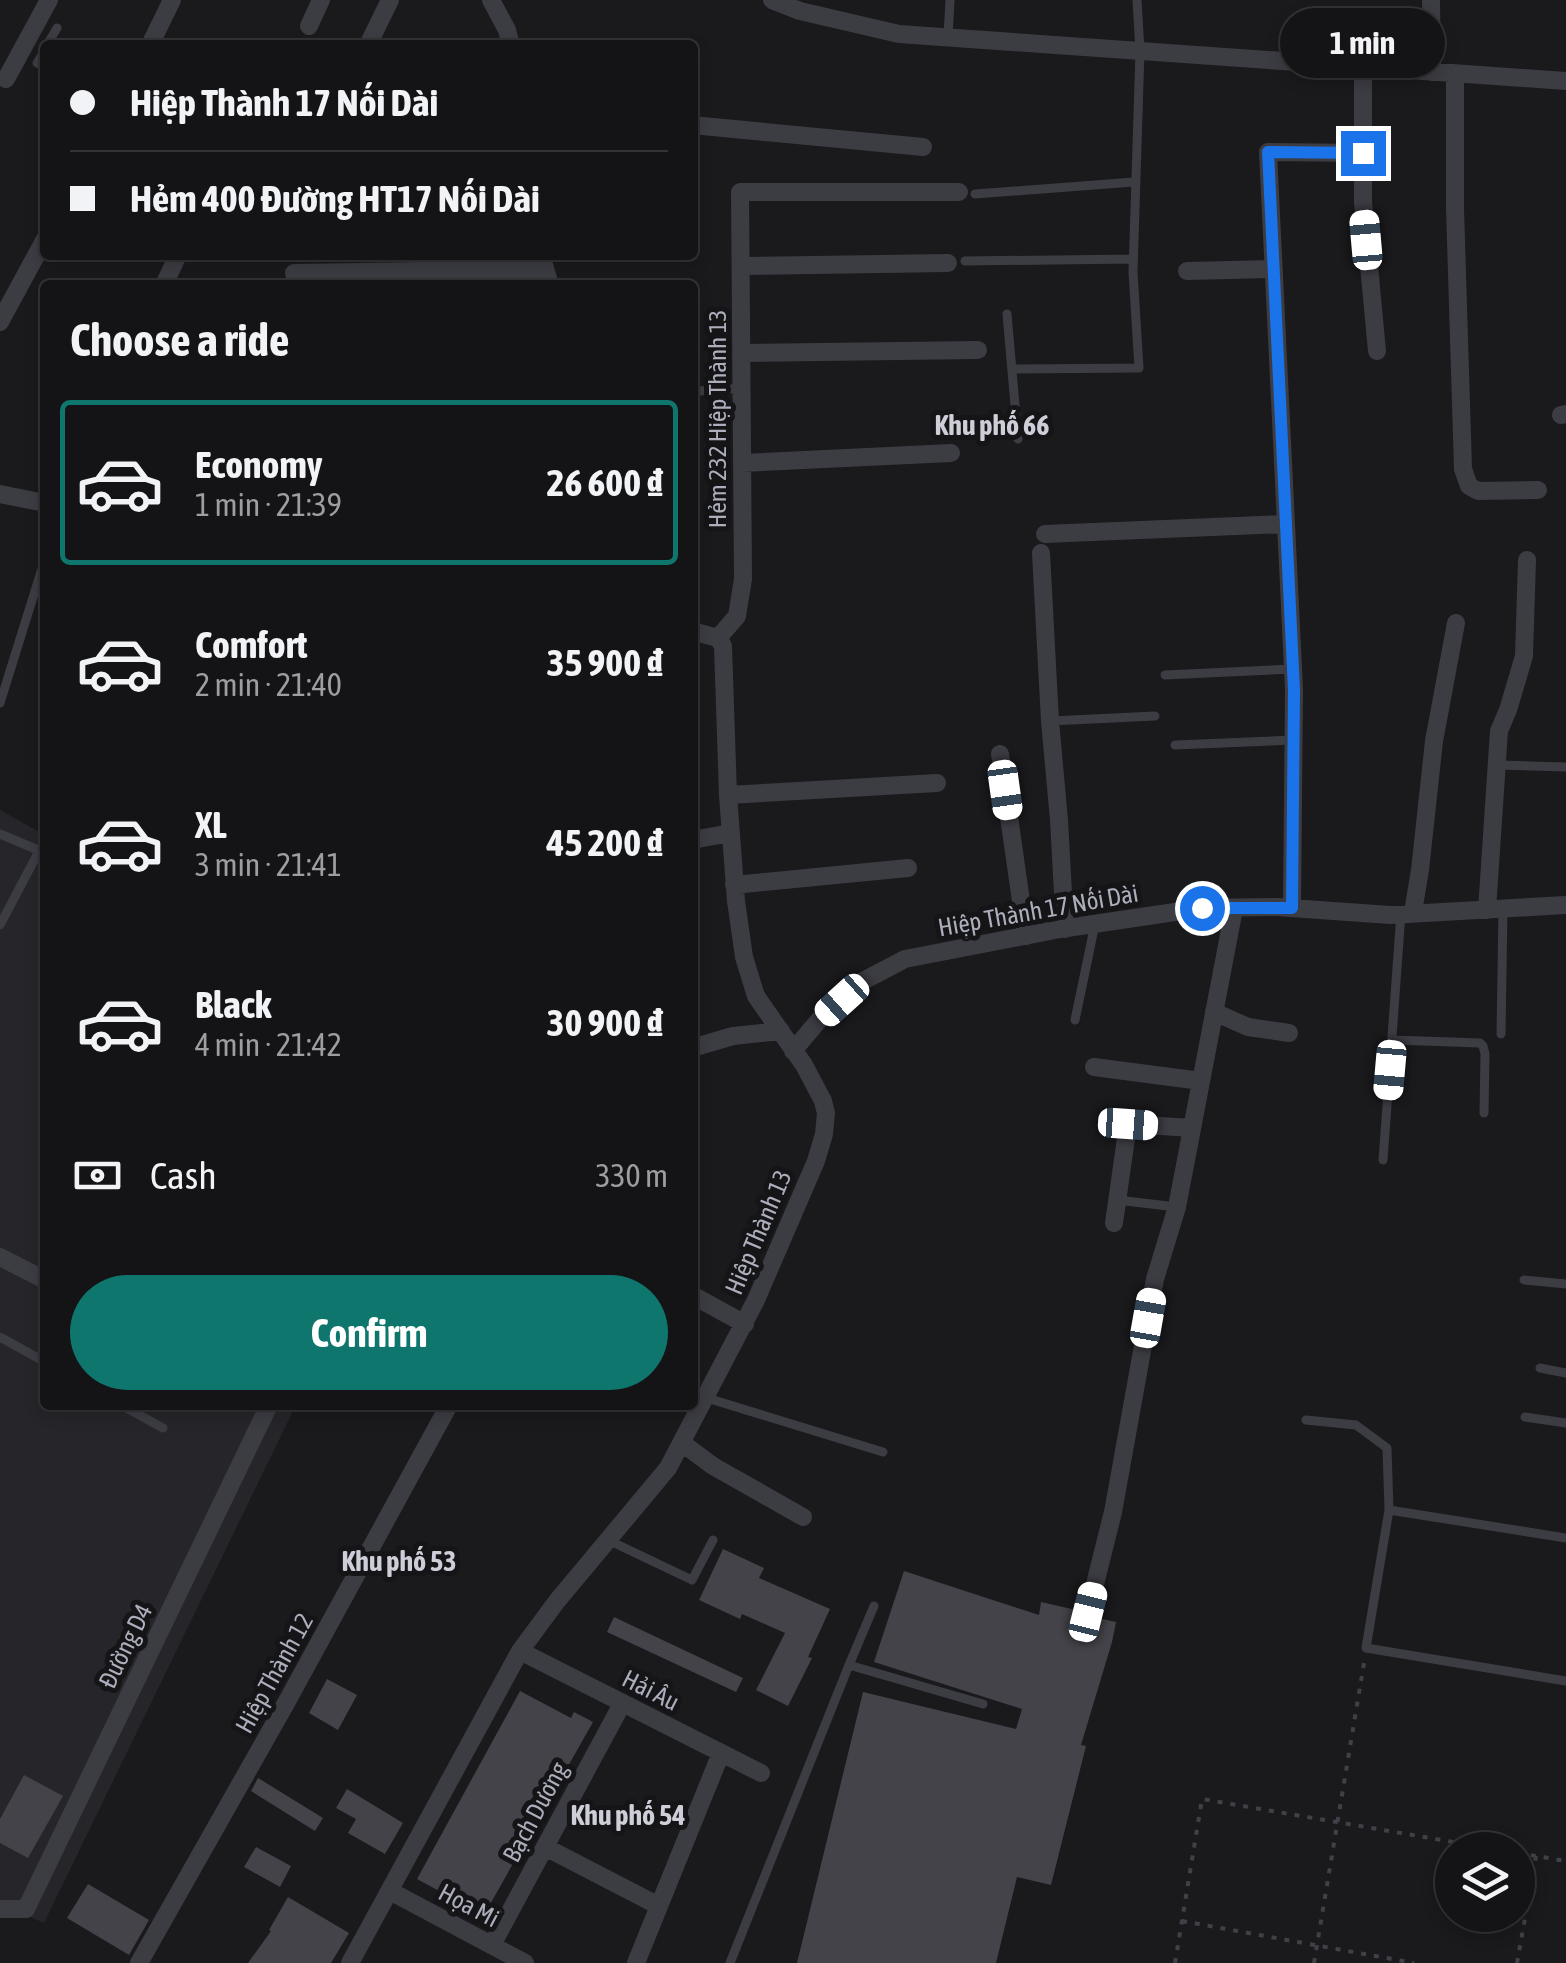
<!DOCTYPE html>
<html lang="en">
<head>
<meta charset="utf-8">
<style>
  :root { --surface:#141315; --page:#1d1c1e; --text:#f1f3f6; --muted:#9d9ea0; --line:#333234; --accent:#0f766e }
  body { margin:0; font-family:"Asap Condensed",sans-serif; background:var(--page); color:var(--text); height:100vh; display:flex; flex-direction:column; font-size:38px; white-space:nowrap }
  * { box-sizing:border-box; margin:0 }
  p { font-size:32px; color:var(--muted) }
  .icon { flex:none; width:55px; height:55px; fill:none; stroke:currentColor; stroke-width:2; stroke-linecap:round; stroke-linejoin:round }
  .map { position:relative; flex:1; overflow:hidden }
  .drawer { position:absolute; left:40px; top:280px; width:658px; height:1130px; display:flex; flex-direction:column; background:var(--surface); border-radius:10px; box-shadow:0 5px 15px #0003,0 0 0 2px var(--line) }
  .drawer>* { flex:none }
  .banner { position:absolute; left:40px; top:40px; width:658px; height:220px; border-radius:10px; box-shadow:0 5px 15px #0003,0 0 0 2px var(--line); display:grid; align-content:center; height:220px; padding:0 30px; background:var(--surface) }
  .controls { position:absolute; left:1435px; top:1832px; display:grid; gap:20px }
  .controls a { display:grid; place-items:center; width:100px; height:100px; border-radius:50%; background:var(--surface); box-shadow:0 5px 15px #0003,0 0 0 2px var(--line); font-size:50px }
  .end { position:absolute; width:45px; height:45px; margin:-22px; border:12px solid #1a73e8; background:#fff; box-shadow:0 0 0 5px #fff }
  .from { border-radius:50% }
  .bubble { position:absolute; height:70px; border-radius:35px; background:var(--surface); box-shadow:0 5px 15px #0003,0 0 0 2px var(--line); font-size:32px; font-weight:700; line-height:70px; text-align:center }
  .car { position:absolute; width:30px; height:60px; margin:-30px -15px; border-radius:12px; box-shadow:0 0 8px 2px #0007; background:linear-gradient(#fff 24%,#345 0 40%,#fff 0 76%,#345 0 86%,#fff 0) }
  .banner b { display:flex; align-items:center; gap:35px; height:95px; font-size:38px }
  .banner b+b { border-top:2px solid var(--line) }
  .banner i { width:25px; height:25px; background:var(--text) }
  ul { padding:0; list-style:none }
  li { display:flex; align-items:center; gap:30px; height:165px; margin:0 20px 15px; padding:0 10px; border:5px solid transparent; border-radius:10px }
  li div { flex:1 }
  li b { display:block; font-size:38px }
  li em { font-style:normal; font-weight:700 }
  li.current { border-color:var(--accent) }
  li>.icon { width:90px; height:90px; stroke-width:1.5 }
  h2 { padding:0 30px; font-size:45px; line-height:120px }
  .pay { display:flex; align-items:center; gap:25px; height:110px; padding:0 30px; font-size:38px }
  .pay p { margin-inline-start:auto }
  .primary-button { display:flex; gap:20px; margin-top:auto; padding:20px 30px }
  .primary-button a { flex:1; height:115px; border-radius:60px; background:var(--accent); color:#fff; font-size:40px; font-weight:700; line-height:115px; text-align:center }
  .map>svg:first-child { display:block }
  .built { fill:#262529 }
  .building { fill:#444349 }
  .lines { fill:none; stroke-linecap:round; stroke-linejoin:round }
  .path { stroke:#404148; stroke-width:4; stroke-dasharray:5 8; stroke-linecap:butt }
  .service { stroke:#3c3c43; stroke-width:9 }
  .minor { stroke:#3c3c43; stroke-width:18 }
  .route { stroke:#1a73e8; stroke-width:12 }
  .labels { text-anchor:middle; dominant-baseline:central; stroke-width:10; stroke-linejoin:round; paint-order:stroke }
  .street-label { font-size:25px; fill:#acaebb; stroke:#151417 }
  .neighbourhood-label { font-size:28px; font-weight:bold; fill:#cdced7; stroke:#151417 }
</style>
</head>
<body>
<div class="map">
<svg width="1566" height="1963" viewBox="0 0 1566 1963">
  <rect width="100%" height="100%" fill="#1a191c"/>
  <path class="built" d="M0 810 45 835V1405H296L44 1923 0 1903Z"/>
  <path class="building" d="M723 1549 764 1568 759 1578 830 1609 808 1657 812 1658 788 1706 756 1690 785 1633 742 1614 740 1619 699 1600Z
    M904 1571 1039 1615 1041 1602 1076 1610 1079 1620 1084 1624H1092L1098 1618 1116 1622 1112 1642 1081 1745 1086 1746 1051 1885 1017 1877 996 1963H797L863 1692 1016 1729 1022 1709 874 1662Z
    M614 1617 743 1678 736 1692 607 1632Z
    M327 1679 357 1695 338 1730 309 1713Z
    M520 1691 571 1718 574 1712 593 1722 479 1924 460 1914 465 1905 417 1879Z
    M24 1775 63 1796 28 1858 0 1843V1819Z
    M258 1778 323 1818 315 1831 251 1791Z
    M347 1789 403 1823 385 1854 348 1833 356 1819 336 1808Z
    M256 1847 291 1866 280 1887 244 1867Z
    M88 1884 149 1920 129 1955 67 1918Z
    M288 1897 349 1933 331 1963H248L271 1931 269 1930Z"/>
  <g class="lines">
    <path class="path" d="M1518 1853 1566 1861
      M1182 1921 1414 1963
      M1175 1963 1202 1799 1500 1850
      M1314 1963 1364 1663
      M1517 1963 1536 1856"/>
    <path class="service" d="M948 37 950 0
      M47 45 57 28
      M45 50 37 63 45 67
      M975 194 1134 182
      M965 261 1133 259
      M1007 314 1018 439
      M1012 369 1139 368 1133 272 1140 51 1137 0
      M698 391 742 388
      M1165 675 1292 669
      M0 703 45 559
      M1050 721 1155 716
      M1175 745 1293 740
      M1497 765 1566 767
      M0 834 43 852
      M0 925 39 851
      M1075 1020 1095 924
      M1501 1034 1503 909
      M1393 1040 1480 1043 1483 1046 1485 1054 1484 1113
      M1383 1160 1401 913
      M1117 1200 1177 1207
      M1524 1280 1566 1284
      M0 1337 45 1362
      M1540 1368 1566 1373
      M707 1398 883 1452
      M121 1405 163 1428
      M1525 1417 1566 1423
      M1306 1420 1356 1425 1387 1448 1389 1510 1566 1538
      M1389 1510 1366 1648 1566 1681
      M608 1540 692 1580 713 1540
      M849 1665 874 1606
      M730 1963 849 1665 983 1704"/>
    <path class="minor" d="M491 0 507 30 511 45
      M772 0 800 11 899 34 1566 81
      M1431 0 1432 72
      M309 26 321 0
      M150 45 172 0
      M368 45 390 0
      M1363 67V202L1377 351
      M1455 74V208L1463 469 1469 486 1478 491 1538 490
      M6 79 49 0
      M692 125 923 147
      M541 255 550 285
      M741 266 948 263
      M1187 271 1273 269
      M294 273 545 269
      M164 285 178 255
      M0 322 45 239
      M741 353 978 350
      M1561 415 1566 414
      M742 463 951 453
      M0 494 45 503
      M1045 534 1285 524
      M1041 553 1050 721 1059 820 1065 929
      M718 638 737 616 743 579 740 192H959
      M1000 754 1026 936
      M728 795 937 783
      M692 840 731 833
      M734 885 908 868
      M1292 908 1294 689 1268 152 1363 153
      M1487 910 1499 731 1508 710 1524 656 1527 560
      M1413 912 1420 870 1434 741 1456 623
      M1214 1012 1248 1027 1289 1033
      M692 1048 733 1036 781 1031
      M793 1051 819 1020 863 981 905 959 1060 929 1202 908 1277 907 1390 915 1566 905
      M1094 1067 1201 1081
      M1114 1223 1128 1124 1192 1128
      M0 1257 45 1280
      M692 1295 745 1324
      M682 1443 713 1466 803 1517
      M1088 1612 1113 1512 1155 1279 1177 1207 1234 909
      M520 1651 761 1773
      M545 1847 659 1906
      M390 1891 525 1963
      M0 1909H26L269 1405
      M492 1945 622 1704
      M139 1963 285 1705 449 1405
      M350 1963 520 1651 557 1601 668 1468 756 1300 816 1161 824 1134 826 1113 823 1101 804 1065 756 996 744 957 736 901 728 795 723 646 718 638 692 631
      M636 1963 721 1753"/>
  </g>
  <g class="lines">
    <path class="route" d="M1202 908H1292L1294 690 1268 152 1363 153"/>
  </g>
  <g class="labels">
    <g class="street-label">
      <text transform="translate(717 419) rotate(-90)">Hẻm 232 Hiệp Thành 13</text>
      <text transform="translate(1038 910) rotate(-10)">Hiệp Thành 17 Nối Dài</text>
      <text transform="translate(758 1232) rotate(-67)">Hiệp Thành 13</text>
      <text transform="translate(125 1646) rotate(-64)">Đường D4</text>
      <text transform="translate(274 1673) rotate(-61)">Hiệp Thành 12</text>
      <text transform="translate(651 1690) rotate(27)">Hải Âu</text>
      <text transform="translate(535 1812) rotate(-62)">Bạch Dương</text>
      <text transform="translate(469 1905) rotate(28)">Họa Mi</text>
    </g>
    <g class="neighbourhood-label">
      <text x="992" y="425">Khu phố 66</text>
      <text x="399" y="1561">Khu phố 53</text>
      <text x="628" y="1815">Khu phố 54</text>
    </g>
  </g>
</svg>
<div class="controls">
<a><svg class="icon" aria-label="layers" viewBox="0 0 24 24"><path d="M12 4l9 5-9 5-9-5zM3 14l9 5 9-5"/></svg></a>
</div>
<i class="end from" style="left:1202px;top:908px"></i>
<i class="end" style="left:1363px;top:153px"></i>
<div class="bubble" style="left:1280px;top:8px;width:165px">1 min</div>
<i class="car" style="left:1366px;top:240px;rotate:355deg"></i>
<i class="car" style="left:1005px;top:790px;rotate:172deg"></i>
<i class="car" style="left:842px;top:1000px;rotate:228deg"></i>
<i class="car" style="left:1390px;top:1070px;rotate:185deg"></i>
<i class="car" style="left:1128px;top:1124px;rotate:94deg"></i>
<i class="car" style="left:1148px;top:1318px;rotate:10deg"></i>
<i class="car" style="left:1088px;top:1612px;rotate:14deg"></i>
<div class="banner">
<b><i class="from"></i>Hiệp Thành 17 Nối Dài</b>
<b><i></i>Hẻm 400 Đường HT17 Nối Dài</b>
</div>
<section class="drawer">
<h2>Choose a ride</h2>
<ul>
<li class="current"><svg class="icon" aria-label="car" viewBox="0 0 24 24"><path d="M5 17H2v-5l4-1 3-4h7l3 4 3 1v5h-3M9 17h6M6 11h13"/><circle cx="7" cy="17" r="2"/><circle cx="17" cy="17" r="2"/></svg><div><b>Economy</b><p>1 min · 21:39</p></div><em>26 600 ₫</em></li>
<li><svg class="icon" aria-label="car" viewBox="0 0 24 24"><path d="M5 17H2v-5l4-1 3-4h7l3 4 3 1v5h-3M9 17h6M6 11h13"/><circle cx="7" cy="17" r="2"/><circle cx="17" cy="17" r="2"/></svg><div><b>Comfort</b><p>2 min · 21:40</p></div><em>35 900 ₫</em></li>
<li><svg class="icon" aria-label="car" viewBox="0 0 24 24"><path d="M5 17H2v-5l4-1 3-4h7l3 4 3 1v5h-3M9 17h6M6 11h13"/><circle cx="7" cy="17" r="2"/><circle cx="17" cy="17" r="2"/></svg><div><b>XL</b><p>3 min · 21:41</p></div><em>45 200 ₫</em></li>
<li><svg class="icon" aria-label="car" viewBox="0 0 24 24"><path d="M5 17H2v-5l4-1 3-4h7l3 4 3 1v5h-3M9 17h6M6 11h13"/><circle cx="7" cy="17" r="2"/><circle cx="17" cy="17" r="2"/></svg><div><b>Black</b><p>4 min · 21:42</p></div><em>30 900 ₫</em></li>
</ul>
<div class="pay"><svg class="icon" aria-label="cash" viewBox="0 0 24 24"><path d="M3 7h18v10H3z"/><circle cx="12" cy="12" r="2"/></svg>Cash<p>330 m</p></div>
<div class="primary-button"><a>Confirm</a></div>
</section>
</div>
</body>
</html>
